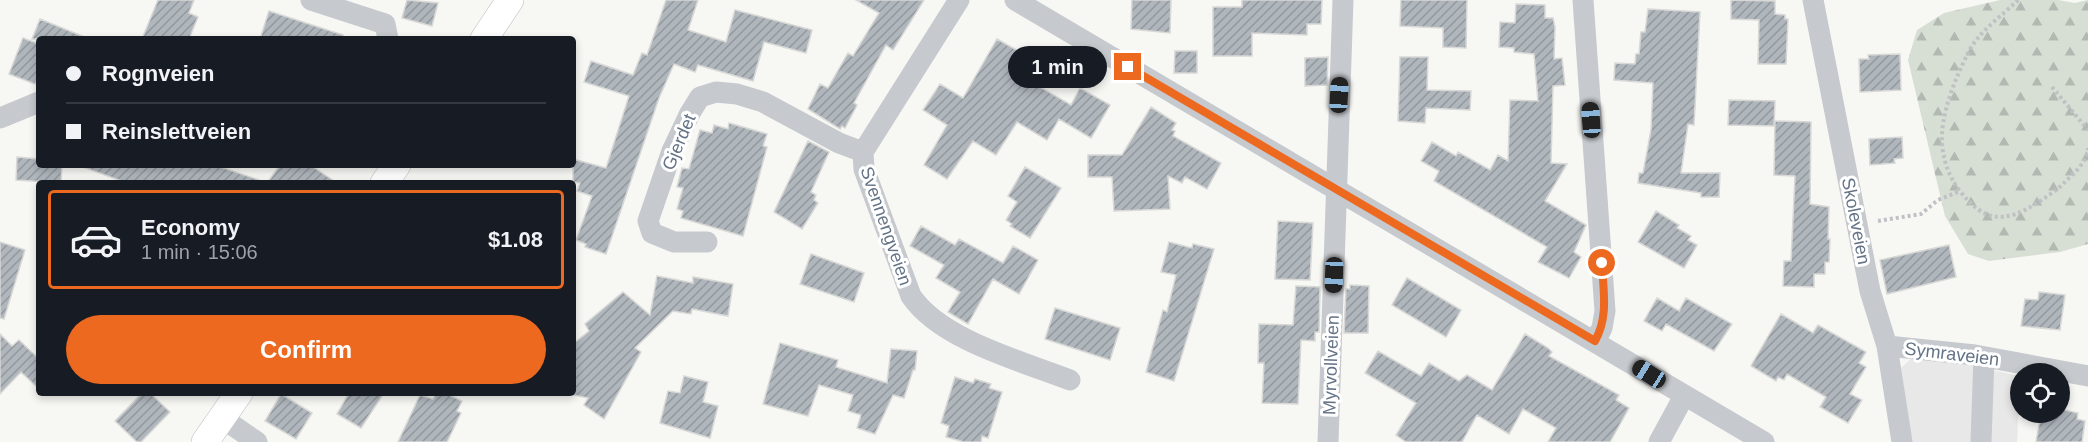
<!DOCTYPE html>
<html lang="en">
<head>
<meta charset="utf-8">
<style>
  :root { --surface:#171b24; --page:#242831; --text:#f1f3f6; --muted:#9ea1a6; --line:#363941; --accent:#ec691f }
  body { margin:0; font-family:Arial,sans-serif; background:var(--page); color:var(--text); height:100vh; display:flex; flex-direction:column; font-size:22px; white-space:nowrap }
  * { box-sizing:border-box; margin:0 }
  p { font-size:20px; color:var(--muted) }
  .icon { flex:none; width:33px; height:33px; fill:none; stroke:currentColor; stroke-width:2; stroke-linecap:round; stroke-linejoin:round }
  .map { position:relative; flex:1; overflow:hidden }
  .drawer { position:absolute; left:36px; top:180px; width:540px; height:216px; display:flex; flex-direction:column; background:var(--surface); border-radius:6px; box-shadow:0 3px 9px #0003 }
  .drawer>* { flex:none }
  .guide { position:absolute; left:36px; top:36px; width:540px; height:132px; border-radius:6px; box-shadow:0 3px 9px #0003; display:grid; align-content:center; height:132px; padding:0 30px; background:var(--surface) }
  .controls { position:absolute; left:2010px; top:363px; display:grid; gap:12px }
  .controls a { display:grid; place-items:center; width:60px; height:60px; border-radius:50%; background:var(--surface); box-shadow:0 3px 9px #0003; font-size:30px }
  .end { position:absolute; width:27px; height:27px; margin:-14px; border:8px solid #ec691f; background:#fff; box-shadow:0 0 0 3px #fff }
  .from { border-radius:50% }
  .bubble { position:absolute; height:42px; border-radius:21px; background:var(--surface); box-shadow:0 3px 9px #0003; font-size:20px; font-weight:600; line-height:42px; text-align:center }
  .car { position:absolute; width:18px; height:36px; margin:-18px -9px; border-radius:8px; box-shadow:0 0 4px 2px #0007; background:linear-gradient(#222 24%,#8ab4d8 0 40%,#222 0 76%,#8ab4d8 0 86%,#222 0) }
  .guide b { display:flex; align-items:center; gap:21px; height:57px; font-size:22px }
  .guide b+b { border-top:2px solid var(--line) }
  .guide i { width:15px; height:15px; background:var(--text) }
  ul { padding:10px 0 0; list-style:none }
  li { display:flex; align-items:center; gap:18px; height:99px; margin:0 12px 9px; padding:0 18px; border:3px solid transparent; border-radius:6px }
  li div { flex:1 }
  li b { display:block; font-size:22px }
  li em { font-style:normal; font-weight:600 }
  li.selected { border-color:var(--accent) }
  li>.icon { width:54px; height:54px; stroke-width:1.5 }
  .cta { display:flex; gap:12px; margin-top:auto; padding:12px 30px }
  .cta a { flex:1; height:69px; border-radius:36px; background:var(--accent); color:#fff; font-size:24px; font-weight:600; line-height:69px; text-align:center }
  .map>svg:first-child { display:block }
  .built { fill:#e7e8e7 }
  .forest { fill:url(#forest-firs) }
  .building { fill:url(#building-hatch); stroke:#d8d8d6; stroke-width:1.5 }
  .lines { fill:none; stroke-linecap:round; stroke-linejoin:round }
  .major-casing { stroke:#b9bcc0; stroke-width:28 }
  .path { stroke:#c0c1c4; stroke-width:4; stroke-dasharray:3 3; stroke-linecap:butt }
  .minor { stroke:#c6c9cd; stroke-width:21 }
  .major { stroke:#fff; stroke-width:27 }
  .route { stroke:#ec691f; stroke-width:8 }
  .labels { text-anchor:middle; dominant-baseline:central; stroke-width:6; stroke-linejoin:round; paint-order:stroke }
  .street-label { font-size:18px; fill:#647386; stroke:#fff }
</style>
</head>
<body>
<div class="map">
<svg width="2088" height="442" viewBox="0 0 2088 442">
  <defs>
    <pattern id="forest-firs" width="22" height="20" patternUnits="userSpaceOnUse" patternTransform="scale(1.5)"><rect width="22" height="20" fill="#d7dfd4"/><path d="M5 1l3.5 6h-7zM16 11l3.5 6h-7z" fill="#b2b9b2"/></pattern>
    <pattern id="building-hatch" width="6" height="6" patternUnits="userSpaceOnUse" patternTransform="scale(1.5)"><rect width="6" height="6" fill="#afb6bc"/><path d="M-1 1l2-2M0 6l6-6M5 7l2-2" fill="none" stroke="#92989e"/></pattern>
  </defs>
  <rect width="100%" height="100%" fill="#f7f7f4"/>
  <path class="built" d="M1926 356 2020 376 2017 442H1911L1901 368 1912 358Z"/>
  <path class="forest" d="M2000 0H2058L2075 3 2088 0V244L2060 252 1989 261 1968 254 1945 216 1908 60 1917 30 1944 13Z"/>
  <path class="building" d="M158 0H194L189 13 198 17 189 39H142Z
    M407 0 438 3 432 26 402 18Z
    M666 0H698L688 30 726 42 735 10 812 30 806 53 764 42 753 81 698 65 695 72 674 64 659 98 606 254 585 247 586 244 576 240 592 196 577 191 580 183 573 182V159L606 168 629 96 584 82 591 61 633 75 642 53 647 55Z
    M856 0H924L893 50 886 45 854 103 857 105 845 128 842 126 840 129 808 109 820 84 828 88 848 53 853 56 879 13Z
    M1132 0H1171L1170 33 1131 29Z
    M1242 0H1322L1321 24H1307V35L1252 33V56H1213V7H1242Z
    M1401 0H1467L1466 48 1443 47V28L1400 26Z
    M1731 0 1775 1V14L1785 15V19H1788L1786 64H1758L1759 20 1731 19Z
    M1516 4 1545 5V18H1553L1555 27 1554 59 1562 58 1565 85 1553 86 1551 163 1567 164 1545 201 1586 225 1574 252 1581 257 1569 278 1538 262 1547 247 1434 181 1439 171 1421 161 1432 142 1456 156 1458 152 1490 170 1498 155 1508 161 1510 100 1538 101 1534 54 1514 52V48L1499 47 1500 22 1515 23Z
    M1648 9 1700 12 1694 125 1688 124 1681 173H1720L1719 197H1701V193L1638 183 1639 173H1643L1651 130 1653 83 1614 80 1615 63 1635 64 1636 54H1639L1641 32H1645Z
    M269 11 343 35 342 39H260Z
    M40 19 87 38V39H32Z
    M23 38 39 44V75L35 84 9 74Z
    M997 39 1034 60 1036 57 1052 66 1040 87 1071 105 1080 88 1110 105 1091 138 1059 119 1047 140 1017 122 996 155 973 141 947 179 924 165 947 125 923 110 940 84 963 98Z
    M1175 51H1197V73H1174Z
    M1900 54 1901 90 1860 92 1859 59H1869L1868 55Z
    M1328 57 1327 85 1305 86V58Z
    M1400 57H1428L1427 90 1471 91 1470 110 1426 108 1425 123 1398 121Z
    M1729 100 1775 101 1774 126 1728 125Z
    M1151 107 1176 123 1172 130 1175 131 1173 136 1221 163 1207 189 1185 177 1182 183 1168 176 1170 209 1114 211 1112 177H1088V155H1122Z
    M1775 121 1811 122 1810 204 1829 207 1828 239H1830L1829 262H1825V274H1814V287L1783 286 1784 261H1791L1795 176 1774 175Z
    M729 123 767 134 763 146 767 147 743 236 681 218 683 211 677 209 683 188 677 187 682 168 689 169 700 130 712 133 714 125 728 129Z
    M1902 137 1903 158 1894 159 1895 163 1870 165 1869 139Z
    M808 141 829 152 811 192 816 195 814 200 818 203 802 229 774 212Z
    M17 157 39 159V165H62L61 183 16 180Z
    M83 165H215L259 180 258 183H127L83 167Z
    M280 165H310L337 183H267Z
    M1025 167 1061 188 1030 238 1010 226 1012 224 1006 220 1017 202 1008 196Z
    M1656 211 1679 225 1677 228 1691 236 1688 240 1697 245 1684 268 1638 242Z
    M1278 221 1313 223 1310 280 1275 279Z
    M921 226 955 245 959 239 1003 263 1013 246 1038 260 1019 294 993 279 968 324 948 312 960 292 936 278 944 265 910 246Z
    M0 242 25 250 4 319 0 318Z
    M1169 242 1192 248 1193 244 1214 249 1174 381 1146 372 1163 310 1167 312 1176 275 1161 272Z
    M1949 245 1956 277 1887 294 1880 260Z
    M811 254 864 273 854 302 800 284Z
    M657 276 693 283V277L733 284 728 316 692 309 691 314 673 311 635 348 641 352 604 419 584 405 588 398 573 395V344L589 331 585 324 623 292 650 315Z
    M1407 278 1461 310 1446 337 1392 305Z
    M1350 285 1369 286 1368 333H1344L1346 289H1350Z
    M1296 286 1320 287 1319 332H1315V341L1301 340 1298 404 1262 403 1264 363H1258L1259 324 1293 325Z
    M2039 292 2065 295 2060 330 2021 326 2025 299 2038 300Z
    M1657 298 1679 311 1686 298 1732 324 1714 351 1666 324 1662 331 1644 321Z
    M1055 308 1120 328 1110 360 1045 339Z
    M1781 314 1813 333 1818 325 1866 352 1859 363 1866 367 1850 394 1862 400 1848 423 1820 407 1826 397 1787 374 1784 380 1778 377 1776 381 1751 366Z
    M0 334 12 346 19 340 39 359V389L21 372 0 394Z
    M1525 334 1548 348 1552 352 1549 356 1619 395 1616 400 1629 408 1610 442H1548L1556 428 1523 409 1509 434 1477 415 1462 442H1406L1396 435 1416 403 1365 373 1378 351 1421 376 1429 363 1459 381 1467 375 1492 390Z
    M780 343 838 360 836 367 887 383 891 349 917 351 915 370H913L904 398 893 395 875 434 857 428 861 415 848 411 853 395 819 385 808 416 763 404Z
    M684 376 708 382 703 402 718 406 710 438 660 423 668 391 680 393Z
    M955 377 973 383 975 379 991 384 989 388 1002 392 988 438 982 436 981 442H964L946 437 949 426 941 423Z
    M142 393H150L170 412 141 442H137L115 421Z
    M349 393H384L361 428 337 414Z
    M436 393H445L462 401 457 411 461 413 447 442H398L420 395 433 399Z
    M281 394 312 413 296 439 265 421Z
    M2060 409 2078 413 2077 419 2085 421 2082 442H2036L2041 412H2060Z"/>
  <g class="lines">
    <g class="major-casing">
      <path id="major" d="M484 39 510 0
        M384 183 397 165
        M205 442 239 393"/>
    </g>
    <path class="path" d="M2018 0C2002 16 1978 32 1968 53 1955 79 1940 115 1942 145 1944 162 1949 177 1960 191 1984 222 2004 224 2037 203 2046 197 2055 192 2063 184 2073 174 2087 163 2088 148
      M2052 87 2088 130
      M1878 221 1921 214 1938 200 1960 191"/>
    <path class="minor" d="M311 0 385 24 388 39
      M959 0 863 152 864 169 911 296C941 340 1021 361 1070 380
      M1015 0 1764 442
      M1583 0 1605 311 1602 328 1595 341
      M1813 0 1870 291 1887 346 1902 442
      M0 118 39 102
      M707 242H674L652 233 648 221 672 151 690 113 700 97 716 92 737 94 763 102 839 143 863 152
      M1887 346 1975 355 2088 376
      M222 418 257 442
      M1328 442 1343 0
      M1659 442 1684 396
      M1981 442 1984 357"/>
    <use href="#major" class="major"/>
  </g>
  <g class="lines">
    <path class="route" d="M1128 67 1595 341C1609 316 1603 290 1602 263"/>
  </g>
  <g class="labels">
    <g class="street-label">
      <text transform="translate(679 142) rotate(-67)">Gjerdet</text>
      <text transform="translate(1856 221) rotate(79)">Skoleveien</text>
      <text transform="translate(886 226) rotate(71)">Svennengveien</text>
      <text transform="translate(1952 354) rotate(7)">Symraveien</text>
      <text transform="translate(1331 365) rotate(-88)">Myrvollveien</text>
    </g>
  </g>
</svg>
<div class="controls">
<a><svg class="icon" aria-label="locate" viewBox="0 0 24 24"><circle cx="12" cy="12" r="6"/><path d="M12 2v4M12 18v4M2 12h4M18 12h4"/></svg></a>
</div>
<i class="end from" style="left:1602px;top:263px"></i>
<i class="end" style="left:1128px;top:67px"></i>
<div class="bubble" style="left:1008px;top:46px;width:99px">1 min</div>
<i class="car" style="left:1339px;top:95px;rotate:3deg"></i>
<i class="car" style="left:1591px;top:120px;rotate:356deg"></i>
<i class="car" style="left:1334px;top:275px;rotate:182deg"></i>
<i class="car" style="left:1649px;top:374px;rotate:302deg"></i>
<div class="guide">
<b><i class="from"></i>Rognveien</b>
<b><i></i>Reinslettveien</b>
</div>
<section class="drawer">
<ul>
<li class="selected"><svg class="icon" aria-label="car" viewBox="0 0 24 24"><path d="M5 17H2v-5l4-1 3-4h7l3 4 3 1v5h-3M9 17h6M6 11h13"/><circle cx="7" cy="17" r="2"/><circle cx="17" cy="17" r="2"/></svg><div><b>Economy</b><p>1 min · 15:06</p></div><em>$1.08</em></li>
</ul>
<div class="cta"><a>Confirm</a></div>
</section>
</div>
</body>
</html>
